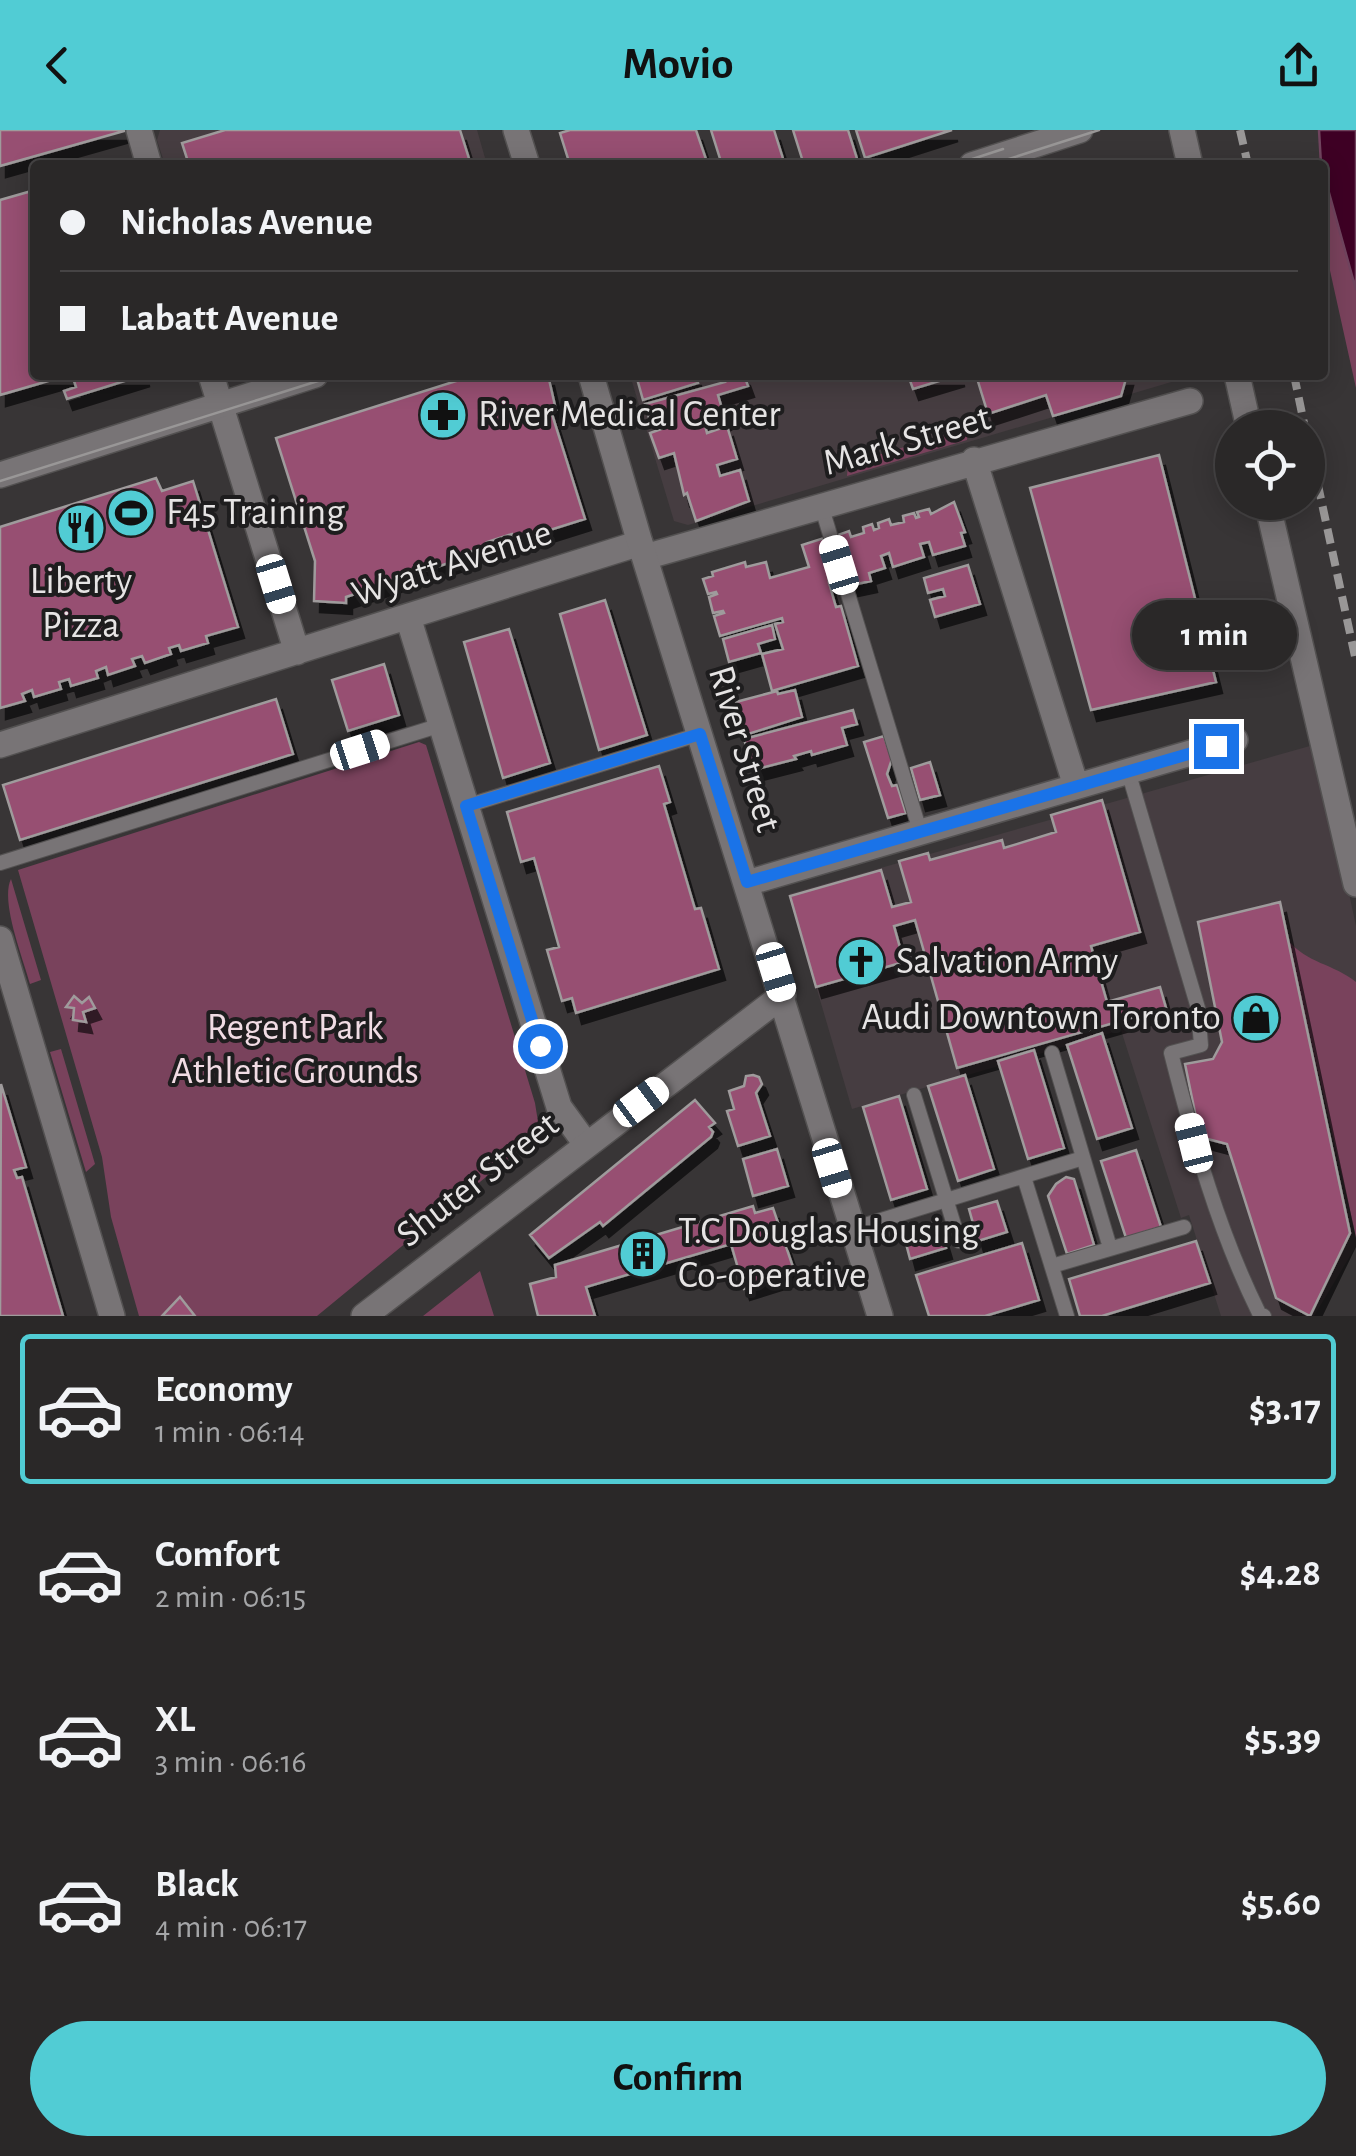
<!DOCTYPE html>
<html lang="en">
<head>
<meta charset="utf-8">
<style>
  :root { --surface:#2a2828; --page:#323030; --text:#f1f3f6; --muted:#a5a6a8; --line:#464445; --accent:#51ccd4 }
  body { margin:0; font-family:"Alegreya Sans",sans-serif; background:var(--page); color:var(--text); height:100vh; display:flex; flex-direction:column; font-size:38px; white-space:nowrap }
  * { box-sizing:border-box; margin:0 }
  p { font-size:32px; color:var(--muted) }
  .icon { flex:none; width:55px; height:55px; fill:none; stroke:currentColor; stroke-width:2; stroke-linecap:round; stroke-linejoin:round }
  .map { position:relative; height:1186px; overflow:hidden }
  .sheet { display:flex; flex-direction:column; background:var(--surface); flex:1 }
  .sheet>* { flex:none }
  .hud { position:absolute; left:30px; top:30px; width:1298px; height:220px; border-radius:10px; box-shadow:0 5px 25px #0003,0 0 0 2px var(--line); display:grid; align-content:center; height:220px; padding:0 30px; background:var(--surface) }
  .buttons { position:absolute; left:1215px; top:280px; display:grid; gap:20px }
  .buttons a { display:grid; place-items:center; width:110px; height:110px; border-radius:50%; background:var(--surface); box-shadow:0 5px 25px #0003,0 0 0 2px var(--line); font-size:50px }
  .end { position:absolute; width:45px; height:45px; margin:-22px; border:12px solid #1a73e8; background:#fff; box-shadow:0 0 0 5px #fff }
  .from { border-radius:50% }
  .bubble { position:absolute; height:70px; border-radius:35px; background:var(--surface); box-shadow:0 5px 25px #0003,0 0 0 2px var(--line); font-size:32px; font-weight:600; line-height:70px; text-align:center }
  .car { position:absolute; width:30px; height:60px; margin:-30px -15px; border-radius:12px; box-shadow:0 0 8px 2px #0007; background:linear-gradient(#fff 24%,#345 0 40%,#fff 0 76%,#345 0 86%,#fff 0) }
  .hud b { display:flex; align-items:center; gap:35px; height:95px; font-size:38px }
  .hud b+b { border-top:2px solid var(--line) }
  .hud i { width:25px; height:25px; background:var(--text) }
  ul { padding:18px 0 0; list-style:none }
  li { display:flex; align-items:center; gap:30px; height:150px; margin:0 20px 15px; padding:0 10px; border:5px solid transparent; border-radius:10px }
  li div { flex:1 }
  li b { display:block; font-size:38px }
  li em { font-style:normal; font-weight:600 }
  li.on { border-color:var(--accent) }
  li>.icon { width:90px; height:90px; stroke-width:1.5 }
  .action { display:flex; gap:20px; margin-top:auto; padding:20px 30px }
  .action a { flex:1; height:115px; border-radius:60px; background:var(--accent); color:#111; font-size:40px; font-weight:600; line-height:115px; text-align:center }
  header { display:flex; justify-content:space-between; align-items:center; height:130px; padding:0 30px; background:var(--accent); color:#111; font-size:45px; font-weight:600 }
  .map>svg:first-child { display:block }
  .built { fill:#463d41 }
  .green { fill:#79425c }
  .water { fill:#3e0024; stroke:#70445e; stroke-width:2.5 }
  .building { fill:#975072; stroke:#9f9b9c; stroke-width:2.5; filter:url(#shadow) }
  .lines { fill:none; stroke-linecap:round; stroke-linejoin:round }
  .lane-casing { stroke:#535151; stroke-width:16 }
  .street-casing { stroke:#535151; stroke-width:28 }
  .secondary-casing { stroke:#535151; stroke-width:28 }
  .lane { stroke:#787476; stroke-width:14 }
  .street { stroke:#787476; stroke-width:25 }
  .secondary { stroke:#787476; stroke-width:25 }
  .tram { stroke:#999797; stroke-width:2.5 }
  .rail { stroke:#999797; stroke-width:8; stroke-dasharray:15 8; stroke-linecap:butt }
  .route { stroke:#1a73e8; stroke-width:12 }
  .labels { text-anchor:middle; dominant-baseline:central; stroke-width:8; stroke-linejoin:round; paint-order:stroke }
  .poi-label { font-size:38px; fill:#e6e4e4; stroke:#1e1d1e; text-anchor:start }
  .street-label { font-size:38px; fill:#e6e4e4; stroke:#1e1d1e }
  .park-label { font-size:38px; fill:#f1dce4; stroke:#1e1d1e }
</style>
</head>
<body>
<header><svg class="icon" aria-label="back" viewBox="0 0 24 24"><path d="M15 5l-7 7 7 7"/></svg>Movio<svg class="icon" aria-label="share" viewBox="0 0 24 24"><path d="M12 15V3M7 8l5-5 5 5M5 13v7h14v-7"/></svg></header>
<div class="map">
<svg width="1356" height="1186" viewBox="0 0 1356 1186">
  <defs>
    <filter id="shadow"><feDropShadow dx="6" dy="11" stdDeviation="0" flood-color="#0009"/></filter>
  </defs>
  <rect width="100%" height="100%" fill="#383536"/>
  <path class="built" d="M160 0H477L487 35H165L157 10Z
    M630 245H1195L688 395 674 391Z
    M1317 614 1356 796V1116L1314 1186H1221L1189 1085 1181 1088 1121 900 852 979 789 764Z"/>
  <path class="green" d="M1322 38 1356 160V258L1323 109Z
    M961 300 968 303 967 310 847 346 848 334Z
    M419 612 426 615 535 973 539 998 536 1006 317 1186H139L111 1087 102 1027 18 740Z
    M11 749 41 850 30 854C23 828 0 771 11 749Z
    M1288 810C1306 833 1334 834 1356 852V1107Z
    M61 919 95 1034 86 1042 50 922Z
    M480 1141 494 1186H423Z"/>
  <path class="water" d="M1319 0H1356V160L1321 34Z"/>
  <path class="building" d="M0 0H124V1L0 36Z
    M225 0H460L471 35H189L182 13Z
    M570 0H696L708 35H570L560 3Z
    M711 0H774L785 35H722Z
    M793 0H848L859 35H804Z
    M856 0H952L865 28Z
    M35 60V245H69L0 265V70Z
    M72 245H144L67 269 64 261 76 257Z
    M475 245H548L556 280 551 281 585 389 515 411 512 404 487 412 488 416 466 423 467 427 346 467V473L314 471 315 431 276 308Z
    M636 245H695L698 253 643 270Z
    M722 245H744L748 256 718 265 725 289 705 295 707 303 727 296 737 329 717 335 720 346 740 340 749 371 696 391 687 363 684 365 674 323 659 328 654 314 650 303 667 297 664 287 650 291 645 274 725 252Z
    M908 245H959L913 259Z
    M976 245H1127L1121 266 1053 286 1046 265 988 284Z
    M1159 325 1216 552 1091 580 1030 358Z
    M156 348 162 361 193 351 238 497 206 506 208 513 181 521 179 515 169 518 171 524 145 533 142 526 132 529 135 536 108 545 106 537 96 541 98 548 71 556 69 549 59 552 61 559 34 567 32 560 22 564 25 571 0 578V397Z
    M954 372 965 402 961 403 965 416 933 425 929 412 920 414 924 427 893 437 889 423 881 426 885 438 869 443 871 451 852 455 838 405 849 401 851 407 864 403 863 397 872 394 874 400 879 398 878 393 889 389 891 395 904 392 903 386 914 383 916 388 919 387 917 382 929 379 931 384Z
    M824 408 831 430 826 432 829 453 836 477 841 476 858 536 772 561 762 524 783 519 775 494 783 492 782 488 720 506 714 486 724 483 723 481 713 483 709 467 717 464 716 462 708 464 703 449 713 446 712 442 745 432 746 437 766 432 770 448 809 437 802 415Z
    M968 435 980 474 935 487 930 470 945 466 943 459 928 463 924 448Z
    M605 470 647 605 599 620 560 484Z
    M772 495 775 509 758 514 761 523 729 532 723 509Z
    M509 499 550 633 503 648 464 512Z
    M384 534 399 585 348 601 332 550Z
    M795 560 802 587 745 605 736 572 777 561 778 564Z
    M276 569 293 624 20 710 3 655Z
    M853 580 857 594 842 598 847 615 812 625 811 621 794 626 796 629 753 640 744 609Z
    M884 606 892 629 887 644 892 656 897 655 906 683 888 688 864 612Z
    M930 632 940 665 920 670 911 638Z
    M659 636 670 672 664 674 695 779 701 778 719 839 576 883 572 868 562 871 547 820 559 817 534 728 521 732 507 682Z
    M1102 670 1140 802 1091 816 1107 872 1160 857 1166 878 957 938 915 790 894 796 904 832 816 857 790 766 881 740 892 777 911 772 899 731 928 723 930 730 1002 710 1004 718 1056 702 1051 685Z
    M1280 772 1350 1103 1310 1186 1276 1168 1227 1014 1200 1007 1185 934 1213 929 1222 912 1198 792Z
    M74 866 82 873 89 867 95 878 83 882 86 892 73 890 74 878 66 877Z
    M1102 903 1132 998 1097 1009 1067 915Z
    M1034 920 1064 1018 1028 1029 998 931Z
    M753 945 759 947 762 954 756 963 770 1006 738 1016 727 981 734 979 729 961 744 956 746 946Z
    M965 945 994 1039 958 1051 928 956Z
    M1 954 26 1037 14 1040 17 1048 22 1047 63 1186H0Z
    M899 966 927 1059 891 1070 863 977Z
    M695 970 715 993 709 997 713 1002 711 1007 603 1096 600 1092 549 1128 530 1105Z
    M777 1019 788 1056 753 1066 743 1029Z
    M1136 1020 1161 1097 1126 1108 1101 1031Z
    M1066 1047 1074 1049 1094 1115 1067 1124 1048 1066 1056 1054Z
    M997 1071 1007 1102 978 1111 969 1079Z
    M753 1076 755 1083 773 1078 795 1143 744 1159 731 1114 586 1157 595 1186H538L530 1154 556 1147 555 1135Z
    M938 1091 946 1118 910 1129 903 1102Z
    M1196 1111 1210 1153 1102 1186H1080L1069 1149Z
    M1022 1113 1039 1170 985 1186H929L916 1145Z
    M180 1167 195 1186H162Z"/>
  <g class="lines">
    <g class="lane-casing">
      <path id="lane" d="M821 375 920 701
        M1128 641 1198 878 1201 915 1171 923C1194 1013 1218 1100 1259 1183L1264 1186
        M466 676 700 604
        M0 733 441 595
        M1052 923 1108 1111
        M914 965 959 1111
        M1024 1047 1067 1186
        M852 1099 1083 1028
        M1052 1136 1184 1097"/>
    </g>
    <g class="street-casing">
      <path id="street" d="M139 0 149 35
        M211 245 297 522
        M974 330 1076 656
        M645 427 1190 271
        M408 487 559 977 586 1014
        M0 615 640 413
        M747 753 1235 610
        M0 809 112 1186"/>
    </g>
    <g class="secondary-casing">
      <path id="secondary" d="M516 0 527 35
        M1182 0 1190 35
        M972 35 1080 0
        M591 245 640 413 880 1186
        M1237 245 1249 298
        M0 345 315 245
        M1267 372 1356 754
        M364 1186 783 865"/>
    </g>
    <use href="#lane" class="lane"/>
    <use href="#street" class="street"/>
    <use href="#secondary" class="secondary"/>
    <path class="tram" d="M954 35 1003 19
      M990 35 1099 0
      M0 351 337 245"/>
    <path class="rail" d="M1240 0 1248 35
      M1294 245 1305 298
      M1308 309 1356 531"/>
  </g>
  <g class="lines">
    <path class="route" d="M540 916 466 676 700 604 747 752 1216 616"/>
  </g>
  <defs>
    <g id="pharmacy-disc" transform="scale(2.5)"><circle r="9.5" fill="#51ccd4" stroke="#1e1d1e"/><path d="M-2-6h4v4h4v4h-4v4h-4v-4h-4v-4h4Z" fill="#111"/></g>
    <g id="stadium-disc" transform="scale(2.5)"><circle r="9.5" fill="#51ccd4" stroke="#1e1d1e"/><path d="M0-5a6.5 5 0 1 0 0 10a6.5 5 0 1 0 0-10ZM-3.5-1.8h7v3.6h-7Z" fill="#111"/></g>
    <g id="restaurant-disc" transform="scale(2.5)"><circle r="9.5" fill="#51ccd4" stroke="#1e1d1e"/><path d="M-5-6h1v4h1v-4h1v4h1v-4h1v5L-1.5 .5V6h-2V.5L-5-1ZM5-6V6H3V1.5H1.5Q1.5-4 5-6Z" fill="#111"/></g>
    <g id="church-disc" transform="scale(2.5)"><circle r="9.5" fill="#51ccd4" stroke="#1e1d1e"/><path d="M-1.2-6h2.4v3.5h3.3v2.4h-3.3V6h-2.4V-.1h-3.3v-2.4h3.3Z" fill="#111"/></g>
    <g id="shop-disc" transform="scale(2.5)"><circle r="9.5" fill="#51ccd4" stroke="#1e1d1e"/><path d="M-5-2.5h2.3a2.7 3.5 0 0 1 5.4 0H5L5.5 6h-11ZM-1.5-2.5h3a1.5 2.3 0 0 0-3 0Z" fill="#111"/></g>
    <g id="building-disc" transform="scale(2.5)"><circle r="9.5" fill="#51ccd4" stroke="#1e1d1e"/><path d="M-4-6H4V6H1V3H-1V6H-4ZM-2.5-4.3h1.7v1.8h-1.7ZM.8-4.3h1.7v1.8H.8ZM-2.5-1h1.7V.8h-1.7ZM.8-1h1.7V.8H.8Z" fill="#111"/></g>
  </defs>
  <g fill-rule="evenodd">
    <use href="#pharmacy-disc" x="443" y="285"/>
    <use href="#stadium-disc" x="131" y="383"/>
    <use href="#restaurant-disc" x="81" y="398"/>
    <use href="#church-disc" x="861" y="832"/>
    <use href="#shop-disc" x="1256" y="888"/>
    <use href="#building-disc" x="643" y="1124"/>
  </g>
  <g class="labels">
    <g class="poi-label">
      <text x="478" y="285">River Medical Center</text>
      <text x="166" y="383">F45 Training</text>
      <text x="81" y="452" text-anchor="middle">Liberty<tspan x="81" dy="44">Pizza</tspan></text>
      <text x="896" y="832">Salvation Army</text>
      <text x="1221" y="888" text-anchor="end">Audi Downtown Toronto</text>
      <text x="678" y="1102">T.C Douglas Housing<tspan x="678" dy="44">Co-operative</tspan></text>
    </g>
    <g class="street-label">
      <text transform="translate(907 311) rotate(-16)">Mark Street</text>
      <text transform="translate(452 434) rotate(-18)">Wyatt Avenue</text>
      <text transform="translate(744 619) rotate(73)">River Street</text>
      <text transform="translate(478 1050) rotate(-38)">Shuter Street</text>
    </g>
    <g class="park-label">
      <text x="295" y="898">Regent Park<tspan x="295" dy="44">Athletic Grounds</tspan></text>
    </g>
  </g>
</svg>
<div class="buttons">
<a><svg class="icon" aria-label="locate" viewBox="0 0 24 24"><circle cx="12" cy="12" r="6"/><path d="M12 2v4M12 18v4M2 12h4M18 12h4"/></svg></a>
</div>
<i class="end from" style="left:540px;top:916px"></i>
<i class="end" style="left:1216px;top:616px"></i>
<div class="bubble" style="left:1132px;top:470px;width:165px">1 min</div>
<i class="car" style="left:839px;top:435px;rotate:343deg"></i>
<i class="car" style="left:276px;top:454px;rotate:163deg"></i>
<i class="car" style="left:360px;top:620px;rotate:72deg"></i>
<i class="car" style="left:776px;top:842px;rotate:163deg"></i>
<i class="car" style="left:641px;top:972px;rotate:53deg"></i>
<i class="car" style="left:1194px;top:1013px;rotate:346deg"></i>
<i class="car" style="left:832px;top:1038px;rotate:163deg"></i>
<div class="hud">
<b><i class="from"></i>Nicholas Avenue</b>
<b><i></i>Labatt Avenue</b>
</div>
</div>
<section class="sheet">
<ul>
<li class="on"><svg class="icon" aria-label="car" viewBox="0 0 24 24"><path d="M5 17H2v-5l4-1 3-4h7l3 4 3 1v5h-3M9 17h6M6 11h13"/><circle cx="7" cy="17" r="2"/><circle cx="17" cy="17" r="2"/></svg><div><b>Economy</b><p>1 min · 06:14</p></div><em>$3.17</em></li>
<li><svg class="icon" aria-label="car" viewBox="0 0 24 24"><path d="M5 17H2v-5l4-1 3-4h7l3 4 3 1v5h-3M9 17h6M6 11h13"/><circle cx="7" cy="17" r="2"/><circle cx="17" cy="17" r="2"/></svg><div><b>Comfort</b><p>2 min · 06:15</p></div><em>$4.28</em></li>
<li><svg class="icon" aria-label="car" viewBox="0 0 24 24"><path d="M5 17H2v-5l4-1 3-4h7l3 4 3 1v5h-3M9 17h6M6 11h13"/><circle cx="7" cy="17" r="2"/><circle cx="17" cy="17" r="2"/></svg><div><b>XL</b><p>3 min · 06:16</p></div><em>$5.39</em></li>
<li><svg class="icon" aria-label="car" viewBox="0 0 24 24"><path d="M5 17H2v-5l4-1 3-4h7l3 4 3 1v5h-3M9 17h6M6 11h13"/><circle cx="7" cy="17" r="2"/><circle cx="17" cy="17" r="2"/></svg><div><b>Black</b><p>4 min · 06:17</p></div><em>$5.60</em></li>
</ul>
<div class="action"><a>Confirm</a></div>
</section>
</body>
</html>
